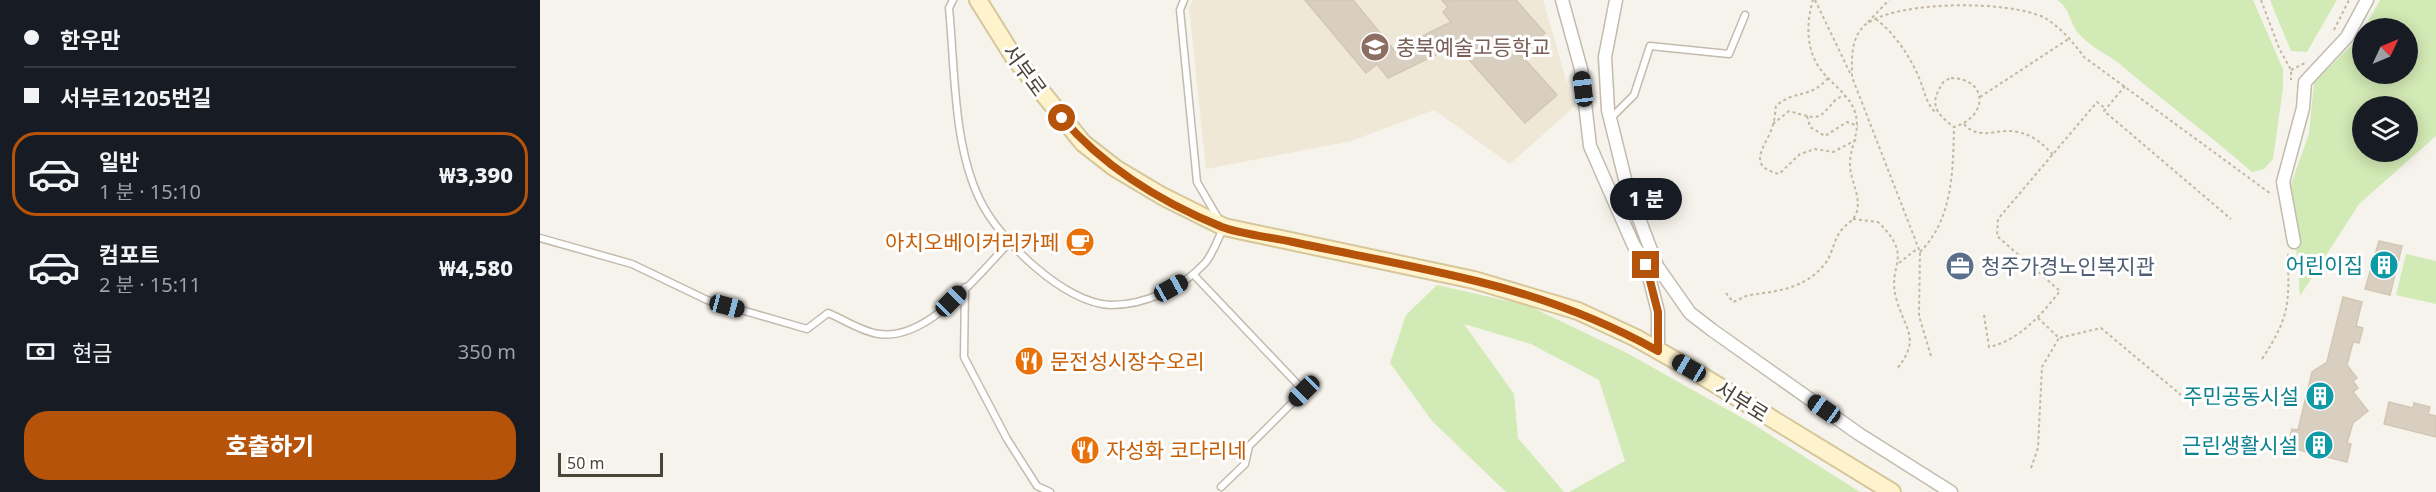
<!DOCTYPE html>
<html lang="ko">
<head>
<meta charset="utf-8">
<style>
  :root { --surface:#171b24; --page:#242831; --text:#f1f3f6; --muted:#9ea1a6; --line:#363941; --accent:#b45309 }
  body { margin:0; font-family:"Noto Sans","Noto Sans KR",sans-serif; background:var(--page); color:var(--text); height:100vh; display:flex; flex-direction:column; font-size:22px; white-space:nowrap }
  * { box-sizing:border-box; margin:0 }
  p { font-size:20px; color:var(--muted) }
  .icon { flex:none; width:33px; height:33px; fill:none; stroke:currentColor; stroke-width:2; stroke-linecap:round; stroke-linejoin:round }
  .map { position:relative; flex:1; overflow:hidden }
  .side { display:flex; flex-direction:column; background:var(--surface); width:540px }
  .side>* { flex:none }
  .top-card { display:grid; align-content:center; height:132px; padding:0 24px; background:var(--surface) }
  .needle { width:39px; rotate:46deg }
  .tools { position:absolute; left:1812px; top:18px; display:grid; gap:12px }
  .tools a { display:grid; place-items:center; width:66px; height:66px; border-radius:50%; background:var(--surface); box-shadow:0 3px 15px #0003; font-size:30px }
  .scale { position:absolute; left:18px; bottom:15px; width:105px; box-sizing:border-box; padding-left:6px; border:3px solid #4b4439; border-top:0; font-size:16px; line-height:21px; white-space:nowrap; color:#4b4439; -webkit-text-stroke:4px #fff; paint-order:stroke }
  .end { position:absolute; width:27px; height:27px; margin:-14px; border:8px solid #b45309; background:#fff; box-shadow:0 0 0 3px #fff }
  .from { border-radius:50% }
  .bubble { position:absolute; height:42px; border-radius:21px; background:var(--surface); box-shadow:0 3px 15px #0003; font-size:20px; font-weight:800; line-height:42px; text-align:center }
  .car { position:absolute; width:18px; height:36px; margin:-18px -9px; border-radius:8px; box-shadow:0 0 4px 2px #0007; background:linear-gradient(#222 24%,#8ab4d8 0 40%,#222 0 76%,#8ab4d8 0 86%,#222 0) }
  .top-card b { display:flex; align-items:center; gap:21px; height:57px; font-size:22px }
  .top-card b+b { border-top:2px solid var(--line) }
  .top-card i { width:15px; height:15px; background:var(--text) }
  ul { padding:0; list-style:none }
  li { display:flex; align-items:center; gap:18px; height:84px; margin:0 12px 9px; padding:0 12px; border:3px solid transparent; border-radius:24px }
  li div { flex:1 }
  li b { display:block; font-size:22px }
  li em { font-style:normal; font-weight:800 }
  li.active { border-color:var(--accent) }
  li>.icon { width:54px; height:54px; stroke-width:1.5 }
  .pay { display:flex; align-items:center; gap:15px; height:66px; padding:0 24px; font-size:22px }
  .pay p { margin-inline-start:auto }
  .cta { display:flex; gap:12px; margin-top:auto; padding:12px 24px }
  .cta a { flex:1; height:69px; border-radius:24px; background:var(--accent); color:#fff; font-size:24px; font-weight:800; line-height:69px; text-align:center }
  main { display:flex; flex:1; min-height:0 }
  .map>svg:first-child { display:block }
  .education { fill:#efe8d6 }
  .green { fill:#d2eab5; fill-rule:evenodd }
  .building { fill:#d8cfc1; stroke:#d3c7b4; stroke-width:1.5 }
  .lines { fill:none; stroke-linecap:round; stroke-linejoin:round }
  .lane-casing { stroke:#c2bbae; stroke-width:9 }
  .street-casing { stroke:#c2bbae; stroke-width:15 }
  .secondary-casing { stroke:#d6c79b; stroke-width:20 }
  .path { stroke:#c4b79f; stroke-width:2; stroke-dasharray:3 3; stroke-linecap:butt }
  .lane { stroke:#fff; stroke-width:6 }
  .street { stroke:#fff; stroke-width:12 }
  .secondary { stroke:#fff3cd; stroke-width:16 }
  .route { stroke:#b45309; stroke-width:8 }
  .labels { text-anchor:middle; dominant-baseline:central; stroke-width:6; stroke-linejoin:round; paint-order:stroke }
  .education-label { font-size:21px; fill:#785e54; stroke:#fff; text-anchor:start }
  .street-label { font-size:21px; fill:#4b4439; stroke:#fff }
  .food-label { font-size:21px; fill:#c56008; stroke:#fff; text-anchor:start }
  .culture-label { font-size:21px; fill:#0d838f; stroke:#fff; text-anchor:end }
  .service-label { font-size:21px; fill:#4e5e75; stroke:#fff; text-anchor:start }
</style>
</head>
<body>
<main>
<section class="side">
<div class="top-card">
<b><i class="from"></i>한우만</b>
<b><i></i>서부로1205번길</b>
</div>
<ul>
<li class="active"><svg class="icon" aria-label="car" viewBox="0 0 24 24"><path d="M5 17H2v-5l4-1 3-4h7l3 4 3 1v5h-3M9 17h6M6 11h13"/><circle cx="7" cy="17" r="2"/><circle cx="17" cy="17" r="2"/></svg><div><b>일반</b><p>1 분 · 15:10</p></div><em>₩3,390</em></li>
<li><svg class="icon" aria-label="car" viewBox="0 0 24 24"><path d="M5 17H2v-5l4-1 3-4h7l3 4 3 1v5h-3M9 17h6M6 11h13"/><circle cx="7" cy="17" r="2"/><circle cx="17" cy="17" r="2"/></svg><div><b>컴포트</b><p>2 분 · 15:11</p></div><em>₩4,580</em></li>
</ul>
<div class="pay"><svg class="icon" aria-label="cash" viewBox="0 0 24 24"><path d="M3 7h18v10H3z"/><circle cx="12" cy="12" r="2"/></svg>현금<p>350 m</p></div>
<div class="cta"><a>호출하기</a></div>
</section>
<div class="map">
<svg width="1896" height="492" viewBox="0 0 1896 492">
  <rect width="100%" height="100%" fill="#f6f3ec"/>
  <path class="education" d="M653 0H1003L1034 107 970 164 894 110 811 141 666 169 649 8Z"/>
  <path class="green" d="M1517 0H1713L1743 69V88L1733 159 1724 169 1712 172C1669 134 1623 101 1580 64 1567 54 1549 46 1539 34 1529 23 1531 9 1517 0Z
    M1730 0H1797L1767 52 1751 51Z
    M1840 0H1896V136L1819 204 1760 296 1751 184 1769 134 1774 82 1817 40 1822 31V74H1868V28H1824ZM1822 106H1868V152H1822Z
    M1866 254 1896 261V304L1856 295Z
    M897 285 989 306 1087 353 1213 424 1320 492H1029L1085 461 1059 380 991 344 924 324 974 394 978 438 1024 492H966L892 421 850 363 866 315Z"/>
  <path class="building" d="M765 0H813L854 50 911 22 903 12 908 7 902 0H976L1005 33 981 55 1017 95 985 123 916 45 848 78 837 64 826 73Z
    M1839 241 1862 246 1850 295 1825 289Z
    M1803 297 1822 302 1816 326 1823 328 1819 343 1813 342 1807 365 1817 378 1813 381 1818 388 1813 392 1828 411 1813 423 1807 443 1811 444 1807 462 1747 447 1752 429 1758 430 1772 372 1787 362Z
    M1849 402 1873 408 1874 403 1890 407 1888 414 1896 416V437L1844 424Z"/>
  <g class="lines">
    <g class="lane-casing">
      <path id="lane" d="M413 0 409 8C415 69 413 145 440 200 459 240 525 304 571 305 605 305 642 288 665 263 673 254 678 238 684 227
        M644 0 640 10 657 182 678 218
        M1071 118 1094 95 1110 46 1189 54 1205 15
        M0 238 92 264 167 300 267 329 288 313C303 319 322 332 339 334 389 341 438 274 470 242
        M653 274 764 391 709 446 705 464 681 487
        M425 287 424 357 467 439 497 486 510 492"/>
    </g>
    <g class="street-casing">
      <path id="street" d="M1022 0 1041 69 1050 146 1093 244 1106 265 1118 312V351
        M1076 0 1065 57 1068 110 1087 187 1117 266 1150 313 1172 330 1319 434 1411 492
        M1754 242 1743 182 1763 108 1765 82 1807 37 1827 0"/>
    </g>
    <g class="secondary-casing">
      <path id="secondary" d="M438 0 473 56 543 143 575 168 622 196 684 227 934 280 1038 311 1096 338 1149 368 1352 492"/>
    </g>
    <path class="path" d="M1275 0 1311 75
      M1721 0 1739 48 1751 70V80
      M1336 19C1355 34 1370 56 1380 80 1385 93 1386 103 1396 113
      M1328 22 1349 0
      M1794 30 1809 0
      M1751 70 1765 63
      M1288 78C1271 99 1255 89 1236 106 1235 112 1235 119 1233 125 1227 146 1204 165 1239 174L1260 154 1275 149 1293 152 1316 140
      M1411 78C1449 79 1448 117 1414 127 1394 112 1389 103 1404 81Z
      M1585 86 1564 111 1691 219
      M1440 97 1530 38
      M1267 116 1270 127 1285 136 1307 122 1318 126
      M1233 124 1249 111C1280 120 1277 121 1297 98L1306 96
      M1424 124C1440 142 1457 127 1478 132 1493 135 1503 144 1513 155
      M1313 219 1338 222C1375 258 1347 263 1356 298 1365 331 1382 338 1356 370
      M1380 252C1413 219 1413 171 1414 127
      M1359 263 1378 248
      M1186 293 1193 302C1199 300 1204 296 1210 295 1238 291 1264 289 1284 265 1292 256 1293 242 1300 232 1305 224 1314 222 1317 211 1321 194 1309 179 1310 162 1311 144 1321 131 1315 112 1310 97 1297 88 1287 77 1266 56 1265 27 1273 0
      M1444 315 1449 347C1480 340 1501 315 1520 291L1457 236 1458 219 1557 102 1566 109
      M1498 318 1519 338 1561 328 1641 395
      M1391 356 1379 316 1380 252 1312 77C1312 59 1310 39 1325 25 1356 0 1470 0 1505 18 1521 28 1533 42 1544 57L1731 194
      M1722 359C1750 316 1749 305 1748 254
      M1491 468 1498 448 1502 367 1519 338"/>
    <use href="#lane" class="lane"/>
    <use href="#street" class="street"/>
    <use href="#secondary" class="secondary"/>
  </g>
  <g class="lines">
    <path class="route" d="M522 118C564 167 623 203 682 227 704 235 731 237 753 242 814 255 876 266 936 281 1002 297 1059 318 1118 351V312L1106 265"/>
  </g>
  <defs>
    <g id="school-disc" transform="scale(1.5)"><circle r="9.5" fill="#8d6e63" stroke="#fff"/><path d="M0-5L7-2L0 1L-7-2ZM-4 1L0 2.5L4 1V4Q0 6-4 4Z" fill="#fff"/></g>
    <g id="cafe-disc" transform="scale(1.5)"><circle r="9.5" fill="#e8710a" stroke="#fff"/><path d="M-5.5-4.5H6V0H3Q3 3.5 0 3.5H-2.5Q-5.5 3.5-5.5 0ZM3-3.2v2h1.7v-2ZM-6 4.5H4V6H-6Z" fill="#fff"/></g>
    <g id="building-disc" transform="scale(1.5)"><circle r="9.5" fill="#0f9aa8" stroke="#fff"/><path d="M-4-6H4V6H1V3H-1V6H-4ZM-2.5-4.3h1.7v1.8h-1.7ZM.8-4.3h1.7v1.8H.8ZM-2.5-1h1.7V.8h-1.7ZM.8-1h1.7V.8H.8Z" fill="#fff"/></g>
    <g id="office-disc" transform="scale(1.5)"><circle r="9.5" fill="#5c6f8a" stroke="#fff"/><path d="M-6-3h4V-5.5h4V-3h4V5H-6ZM-1-4.5V-3h2v-1.5ZM-6 0V1H6V0Z" fill="#fff"/></g>
    <g id="restaurant-disc" transform="scale(1.5)"><circle r="9.5" fill="#e8710a" stroke="#fff"/><path d="M-5-6h1v4h1v-4h1v4h1v-4h1v5L-1.5 .5V6h-2V.5L-5-1ZM5-6V6H3V1.5H1.5Q1.5-4 5-6Z" fill="#fff"/></g>
  </defs>
  <g fill-rule="evenodd">
    <use href="#school-disc" x="835" y="47"/>
    <use href="#cafe-disc" x="540" y="242"/>
    <use href="#building-disc" x="1844" y="265"/>
    <use href="#office-disc" x="1420" y="266"/>
    <use href="#restaurant-disc" x="489" y="361"/>
    <use href="#building-disc" x="1780" y="396"/>
    <use href="#building-disc" x="1779" y="445"/>
    <use href="#restaurant-disc" x="545" y="450"/>
  </g>
  <g class="labels">
    <g class="education-label">
      <text x="856" y="47">충북예술고등학교</text>
    </g>
    <g class="street-label">
      <text transform="translate(485 70) rotate(54)">서부로</text>
      <text transform="translate(1202 401) rotate(32)">서부로</text>
    </g>
    <g class="food-label">
      <text x="519" y="242" text-anchor="end">아치오베이커리카페</text>
      <text x="510" y="361">문전성시장수오리</text>
      <text x="566" y="450">자성화 코다리네</text>
    </g>
    <g class="culture-label">
      <text x="1823" y="265">어린이집</text>
      <text x="1759" y="396">주민공동시설</text>
      <text x="1758" y="445">근린생활시설</text>
    </g>
    <g class="service-label">
      <text x="1441" y="266">청주가경노인복지관</text>
    </g>
  </g>
</svg>
<div class="tools">
<a><svg class="needle" viewBox="-14 -14 28 28"><path d="M0-13l5 13h-10z" fill="#e53935"/><path d="M0 13l5-13h-10z" fill="#9ea1a6"/></svg></a>
<a><svg class="icon" aria-label="layers" viewBox="0 0 24 24"><path d="M12 4l9 5-9 5-9-5zM3 14l9 5 9-5"/></svg></a>
</div>
<div class="scale">50 m</div>
<i class="end from" style="left:522px;top:118px"></i>
<i class="end" style="left:1106px;top:265px"></i>
<div class="bubble" style="left:1070px;top:178px;width:72px">1 분</div>
<i class="car" style="left:1043px;top:89px;rotate:353deg"></i>
<i class="car" style="left:631px;top:288px;rotate:61deg"></i>
<i class="car" style="left:411px;top:301px;rotate:45deg"></i>
<i class="car" style="left:187px;top:306px;rotate:105deg"></i>
<i class="car" style="left:1149px;top:368px;rotate:300deg"></i>
<i class="car" style="left:764px;top:391px;rotate:225deg"></i>
<i class="car" style="left:1284px;top:409px;rotate:305deg"></i>
</div>
</main>
</body>
</html>
